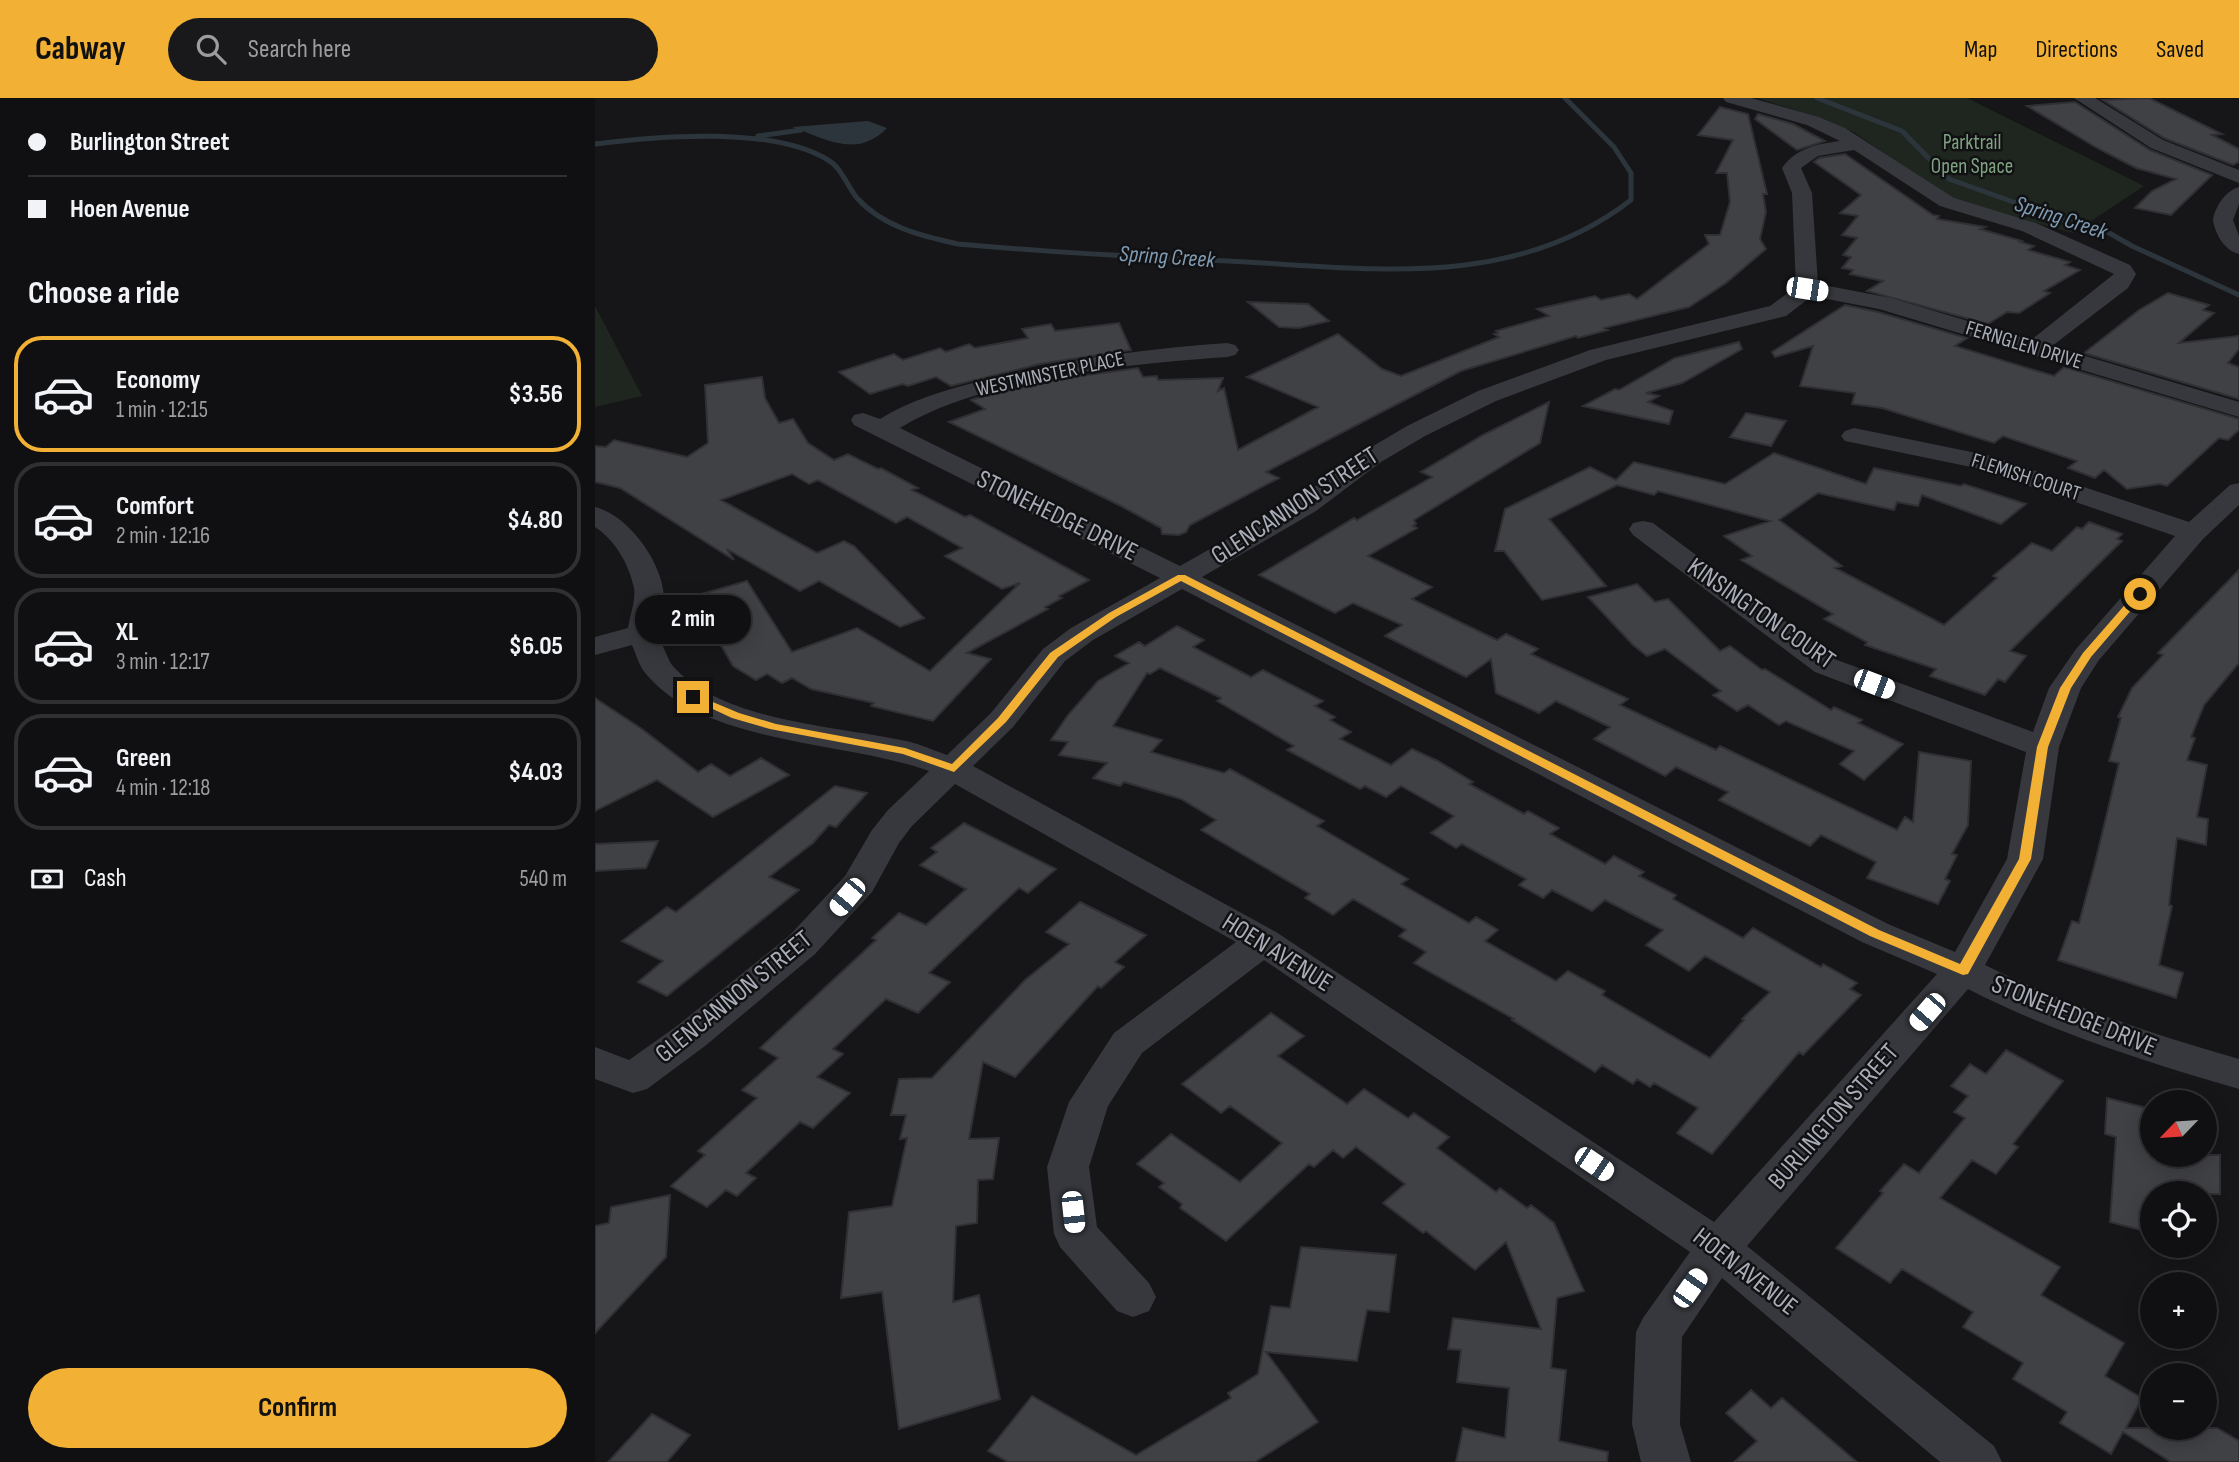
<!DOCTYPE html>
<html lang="en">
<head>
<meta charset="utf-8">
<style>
  :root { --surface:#101012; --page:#19191b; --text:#f1f3f6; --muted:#9c9d9f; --line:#303032; --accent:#f2b134 }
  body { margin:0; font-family:"Sofia Sans Condensed",sans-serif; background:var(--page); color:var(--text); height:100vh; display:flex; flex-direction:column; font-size:26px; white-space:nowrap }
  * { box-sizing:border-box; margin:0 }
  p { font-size:23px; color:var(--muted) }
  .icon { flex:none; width:38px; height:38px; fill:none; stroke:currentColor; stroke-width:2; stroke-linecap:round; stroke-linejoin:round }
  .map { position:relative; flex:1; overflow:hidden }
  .panel { display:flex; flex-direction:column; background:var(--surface); width:595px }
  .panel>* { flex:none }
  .banner { display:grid; align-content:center; height:154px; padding:0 28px; background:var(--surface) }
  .needle { width:46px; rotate:245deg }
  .buttons { position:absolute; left:1545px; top:992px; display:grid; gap:14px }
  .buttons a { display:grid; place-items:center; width:77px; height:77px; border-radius:50%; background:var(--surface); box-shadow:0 4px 18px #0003,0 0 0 2px var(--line); font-size:35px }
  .end { position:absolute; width:32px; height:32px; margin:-16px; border:9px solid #f2b134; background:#111; box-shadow:0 0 0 4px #111 }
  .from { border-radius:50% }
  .bubble { position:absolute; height:49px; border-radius:24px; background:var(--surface); box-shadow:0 4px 18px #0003,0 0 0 2px var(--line); font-size:23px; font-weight:700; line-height:49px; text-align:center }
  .car { position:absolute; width:21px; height:42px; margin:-21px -10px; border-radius:9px; box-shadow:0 0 5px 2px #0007; background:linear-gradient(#fff 24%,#345 0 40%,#fff 0 76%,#345 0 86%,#fff 0) }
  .banner b { display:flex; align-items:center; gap:24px; height:66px; font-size:26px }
  .banner b+b { border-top:2px solid var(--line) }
  .banner i { width:18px; height:18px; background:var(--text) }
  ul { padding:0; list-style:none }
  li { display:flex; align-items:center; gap:21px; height:116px; margin:0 14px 10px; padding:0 14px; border:4px solid var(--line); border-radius:28px }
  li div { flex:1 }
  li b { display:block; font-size:26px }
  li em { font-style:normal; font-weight:700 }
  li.selected { border-color:var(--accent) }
  li>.icon { width:63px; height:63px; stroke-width:1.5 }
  h2 { padding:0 28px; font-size:32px; line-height:84px }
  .pay { display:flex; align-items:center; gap:18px; height:77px; padding:0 28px; font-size:26px }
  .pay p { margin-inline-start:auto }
  .button { display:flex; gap:14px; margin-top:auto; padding:14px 28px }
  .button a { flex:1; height:80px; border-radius:42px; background:var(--accent); color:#111; font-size:28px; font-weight:700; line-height:80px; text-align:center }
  header { display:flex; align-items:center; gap:42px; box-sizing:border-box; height:98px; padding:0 35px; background:var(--accent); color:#111 }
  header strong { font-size:33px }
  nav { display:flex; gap:38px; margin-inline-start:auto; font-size:24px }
  .search { width:490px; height:63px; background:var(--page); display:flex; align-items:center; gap:18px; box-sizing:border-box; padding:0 24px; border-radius:38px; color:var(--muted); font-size:26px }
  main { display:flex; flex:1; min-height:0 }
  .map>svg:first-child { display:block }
  .green { fill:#1e261f }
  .water { fill:#2c353c }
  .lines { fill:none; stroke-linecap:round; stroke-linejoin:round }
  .stream { stroke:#2c353c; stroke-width:5 }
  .building { fill:#404145; stroke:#303034; stroke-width:2; fill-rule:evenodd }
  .minor { fill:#37383d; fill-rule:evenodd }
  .route { fill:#f2b134 }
  .labels { text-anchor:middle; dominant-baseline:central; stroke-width:5; stroke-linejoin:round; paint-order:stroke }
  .far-park-label { font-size:21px; fill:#7fa381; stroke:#111113 }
  .far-street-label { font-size:21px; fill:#a8adb8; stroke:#111113 }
  .far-water-label { font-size:23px; font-style:italic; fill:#7f9bb3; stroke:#111113 }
  .street-label { font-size:26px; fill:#a8adb8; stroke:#111113 }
</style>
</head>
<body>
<header>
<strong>Cabway</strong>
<div class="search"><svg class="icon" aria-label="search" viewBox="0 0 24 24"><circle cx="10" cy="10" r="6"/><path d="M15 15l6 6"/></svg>Search here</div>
<nav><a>Map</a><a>Directions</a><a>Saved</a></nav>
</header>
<main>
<section class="panel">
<div class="banner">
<b><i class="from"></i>Burlington Street</b>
<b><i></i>Hoen Avenue</b>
</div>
<h2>Choose a ride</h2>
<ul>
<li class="selected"><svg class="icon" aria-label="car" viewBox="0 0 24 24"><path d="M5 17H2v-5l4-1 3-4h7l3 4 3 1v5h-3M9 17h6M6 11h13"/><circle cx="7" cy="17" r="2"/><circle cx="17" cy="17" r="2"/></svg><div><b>Economy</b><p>1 min · 12:15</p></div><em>$3.56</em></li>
<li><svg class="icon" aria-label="car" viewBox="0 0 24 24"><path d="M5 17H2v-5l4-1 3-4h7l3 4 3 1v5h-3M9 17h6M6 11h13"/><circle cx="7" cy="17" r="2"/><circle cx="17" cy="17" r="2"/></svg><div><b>Comfort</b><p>2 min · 12:16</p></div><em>$4.80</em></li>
<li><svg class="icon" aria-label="car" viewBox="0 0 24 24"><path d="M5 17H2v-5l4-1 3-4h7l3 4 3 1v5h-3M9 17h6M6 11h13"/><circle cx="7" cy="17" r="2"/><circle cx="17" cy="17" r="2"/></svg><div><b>XL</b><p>3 min · 12:17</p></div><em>$6.05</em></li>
<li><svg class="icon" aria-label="car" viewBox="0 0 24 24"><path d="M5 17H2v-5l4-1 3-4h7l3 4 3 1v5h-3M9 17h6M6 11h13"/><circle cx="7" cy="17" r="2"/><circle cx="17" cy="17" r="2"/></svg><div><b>Green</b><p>4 min · 12:18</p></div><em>$4.03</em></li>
</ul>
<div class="pay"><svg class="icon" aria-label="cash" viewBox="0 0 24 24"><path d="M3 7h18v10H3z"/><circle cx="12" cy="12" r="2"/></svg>Cash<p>540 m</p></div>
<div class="button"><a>Confirm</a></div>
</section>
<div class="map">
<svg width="1644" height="1364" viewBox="0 0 1644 1364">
  <rect width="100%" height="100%" fill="#161618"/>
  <path class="green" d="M1162 0H1372L1549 88 1478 135 1371 106 1349 96 1260 35 1229 21Z
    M0 208 47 298 0 309Z"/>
  <path class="water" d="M273 23 292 30C262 61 231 41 197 29Z"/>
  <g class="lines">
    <path class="stream" d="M1222 0 1307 33 1354 81 1474 124 1502 128 1537 148 1644 197
      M163 38 206 32
      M0 46C62 38 178 28 233 62 247 70 252 88 262 100 288 129 327 138 363 146 453 154 543 159 633 163 773 170 917 194 1036 102V75L1019 49 970 0"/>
  </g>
  <path class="building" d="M1554 0 1627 36 1617 37 1644 51V64L1638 67 1569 40 1508 2Z
    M1480 4 1555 52 1617 77 1576 117 1540 110 1557 93 1581 81 1541 70 1502 50 1432 8Z
    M1125 9 1153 16 1172 96H1168L1171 114 1165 141 1171 151 1131 185 1094 209 1009 230 1013 232 983 240 981 238 866 273 671 374 684 380 595 427 591 434 584 437 567 436 566 430 526 408 354 324 390 311 376 302 378 301 464 281 543 270 548 279 562 278 563 282 628 280 623 293 629 290 643 352 723 309 652 279 743 236 787 271 806 278 904 239 899 236 903 235 901 233 954 218 942 211 1000 198 1006 202 1034 196 1042 201 1114 146 1110 137H1125L1135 104 1132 75H1121L1138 42 1103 37Z
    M1163 16 1198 26 1230 43 1202 52 1160 21Z
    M1250 56 1338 117 1344 118 1342 121 1390 129 1385 131 1427 143 1425 144 1439 148 1433 152 1475 164 1470 167 1485 172 1449 193 1455 195 1424 215 1412 214 1393 226 1272 193 1288 183 1255 176 1258 172 1247 170 1256 159 1248 157 1262 140 1247 137 1263 118 1245 115 1266 97 1219 64 1224 60Z
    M1573 195 1614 207 1608 212 1619 215 1584 245 1644 238V251L1633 265 1644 269V301L1489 255 1544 212Z
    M653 204 713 206 734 223 704 230 684 229Z
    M1250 207 1283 214 1372 240 1360 248 1459 278 1469 269 1644 321V332L1633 342 1624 340 1572 388 1565 386 1532 391 1509 372 1500 380 1473 370 1482 363 1408 338 1399 345 1287 310 1257 306 1260 295 1205 288 1218 248 1180 259 1177 254Z
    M524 225 536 252 445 266 356 288 341 279 313 288 308 286 275 296 244 274 299 256 308 262 345 250 351 254 374 246 380 250 433 240 427 231 456 226 460 233Z
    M1144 244 1147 251 1087 285 1051 295 1064 298 1053 304 1078 313 1074 326 988 308 1020 291 1024 292 1080 260Z
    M167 279 170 300 184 325 198 321 213 345 239 362 253 356 283 371 286 370 323 390 317 392 370 419 375 417 494 482 464 498 467 500 450 509 453 511 372 555 396 561 338 623 276 608 279 605 216 591 197 580 187 585 172 576 161 582 138 568 106 513 115 511 106 496 152 483 197 554 262 530 335 573 425 485 407 491 350 458 367 450 312 419 301 425 223 382 214 386 197 376 126 402 222 455 249 443 259 448 329 520 305 529 224 483 205 493 132 451 139 462 25 390 0 384V348L11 349 19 342 92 359 113 345 110 287Z
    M954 304 945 345 819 422 821 426 818 428 822 430 773 458 837 489 817 501 902 542 911 536 943 551 936 556 1033 601 1025 607 1121 652 1125 648 1302 732 1310 719 1318 724 1324 654 1376 663 1373 727 1357 756 1362 757 1350 781 1355 783 1343 806 1272 780 1281 764 1226 737 1215 748 1124 702 1133 694 1081 669 1070 678 999 641 1015 629 961 603 944 615 901 595 896 561 871 579 790 538 807 527 758 505 740 515 664 477 759 420 762 422 837 379 826 374 888 337Z
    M1151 315 1191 323 1176 348 1135 339Z
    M1179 355 1271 386 1279 370 1366 388 1369 386 1431 406 1406 426 1327 397 1323 408 1302 404 1299 412 1223 395 1184 422 1247 468 1240 470 1349 527 1402 480 1398 478 1437 445 1457 453 1482 429 1487 431 1494 424 1527 436 1522 441 1527 443 1415 553 1431 558 1410 584 1403 581 1390 597 1335 578 1341 571 1270 547 1272 544 1229 521 1238 516 1146 462 1157 458 1129 438 1175 423 1063 393 1059 397 1022 387 954 421 1011 488 947 502 909 453H900L910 411 995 369 1021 382 1039 364 1130 386Z
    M1644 472V565L1609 607 1596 639 1600 640 1592 662 1612 667 1602 719 1613 721 1611 747 1582 740 1574 807 1577 808 1564 867 1588 875 1581 900 1463 862 1477 823 1484 825 1500 765 1524 665 1514 663 1526 620 1523 619 1537 590 1568 557 1563 555Z
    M1042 486 1060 504 1073 501 1125 553 1135 548 1167 572 1170 571 1236 612 1239 609 1267 622 1263 625 1308 646 1269 682 1245 666 1259 653 1191 623 1184 627 1153 607 1142 613 1118 597 1126 593 1070 551 1052 558 1038 547 993 499Z
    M582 528 609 542 598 549 656 579 668 572 728 603 720 608 740 619 735 622 756 634 745 641 796 667 817 651 843 663 878 684 874 686 929 716 933 713 964 730 955 736 1010 766 1019 758 1049 774 1044 778 1081 797 1078 801 1148 840 1158 830 1226 869 1228 866 1262 885 1255 891 1266 897 1208 957 1204 954 1117 1056 1082 1035 1103 1010 1059 985 1055 989 1042 981 1038 986 1007 967 1000 974 917 922 919 921 819 865 831 854 804 838 811 832 758 801 738 817 710 800 715 796 606 732 621 722 586 701 529 684 525 688 498 680 512 665 464 657 473 644 456 642 473 617 503 583 534 565 520 558 544 544 550 548ZM565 570 626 600 622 603 699 648 692 652 765 691 770 688 791 699 806 688 859 718 836 735 861 750 867 746 931 781 924 787 948 800 957 792 997 813 1010 802 1068 832 1051 847 1094 873 1110 858 1175 894 1147 921 1149 922 1115 960 1007 897 1010 893 973 873 961 883 890 843 903 832 881 819 874 825 806 786 813 781 722 728 729 723 635 671 629 675 556 654 567 642 518 628 552 575 555 576Z
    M0 600 47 631 103 674 116 666 135 678 166 660 194 677 118 719 62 682 0 713Z
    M240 688 272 695 241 729 234 727 218 745 174 779 204 792 72 898 43 884 68 863 27 843 72 809 81 814Z
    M369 725 461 771 433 795 424 790 334 875 355 884 323 915 291 901 238 951 248 956 222 979 255 995 218 1030 205 1024 151 1075 161 1080 142 1098 131 1092 112 1109 76 1088 110 1057 103 1053 162 1000 147 992 183 960 165 950 281 842 277 840 304 815 331 827 371 791 325 767 342 754 336 750Z
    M63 743 51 770 0 773V746Z
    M485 804 551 837 520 864 529 869 506 890 503 888 420 979 388 964 374 1041 404 1040 398 1081 383 1082 382 1125 361 1128 358 1204 384 1197 405 1301 304 1331 287 1194 246 1200 254 1114 297 1108 312 1040 305 1041 311 1017H296L304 981 337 980 430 882 474 846 451 834Z
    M676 915 709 938 683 958 752 1006 769 991 813 1020 819 1015 854 1039 842 1050 901 1094 905 1090 932 1110 936 1107 959 1125 989 1193 962 1200 956 1270 971 1272 964 1343 1013 1354 1012 1364H861L868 1330 910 1340 914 1290 862 1284 866 1252 853 1251 858 1220 946 1231 911 1144 880 1172 831 1133 828 1135 788 1105 810 1086 761 1049 748 1060 738 1052 719 1069 714 1066 631 1143 585 1110 587 1106 564 1089 569 1085 542 1066 576 1036 645 1084 687 1045 635 1008 626 1015 587 986Z
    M1411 952 1468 983 1418 1046 1423 1049 1401 1076 1377 1062 1345 1100 1465 1169 1446 1197 1529 1245 1510 1278 1547 1300 1531 1330H1622L1644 1343V1364H1576L1528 1334 1516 1356 1465 1325 1472 1314 1418 1281 1428 1265 1368 1229 1378 1214 1307 1171 1295 1185 1241 1150 1288 1095 1285 1093 1309 1066 1324 1075 1370 1020 1359 1014 1373 998 1356 988 1375 966 1391 976Z
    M1512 1000 1556 1011 1554 1042 1558 1043V1057H1625V1096H1558L1557 1135 1515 1124 1521 1039 1510 1036Z
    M75 1097 71 1159 0 1235V1128L14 1125 16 1109Z
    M706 1149 801 1157 794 1214 772 1212 762 1263 671 1254 723 1324 660 1364H413L393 1353 437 1298 541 1357 636 1300 633 1295 663 1276 676 1208 695 1210Z
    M1156 1292 1176 1310 1187 1300 1262 1364H1139L1162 1343 1131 1315Z
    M57 1316 95 1337 72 1364H13Z"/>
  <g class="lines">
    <path class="minor" d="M1128 0H1156L1224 19 1250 30 1359 100 1441 125 1535 167 1541 176 1533 190 1457 248 1644 304V319L1284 211 1217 198 1191 218 1011 262 901 303 830 338 786 364 721 413 607 479 1293 826 1360 854 1412 761 1431 654 1220 574 1038 437 1034 431 1038 425 1048 423 1058 425 1242 562 1438 634 1454 590 1481 551 1580 438 1381 370 1250 343 1246 338 1250 333 1259 330 1396 358 1594 424 1635 387 1644 385V407L1608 441 1504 562 1486 590 1464 649 1448 761 1390 867C1471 907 1556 936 1644 961V991C1551 964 1459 935 1373 891L1152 1148 1399 1348 1407 1364H1345L1127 1180 1087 1239 1085 1326 1096 1364H1046L1037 1326 1041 1234 1048 1220 1095 1154 669 862 547 955 513 1008 494 1069 502 1129 554 1185 561 1199 554 1213 538 1219 522 1213 465 1149 459 1136 452 1069 474 1004 519 935 641 844 360 686 317 728 304 745 277 794 220 856 110 948 52 991 38 995 0 981V949L34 962 82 928 194 838 250 778 277 732 293 712 334 673C252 643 110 647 51 576 44 568 41 556 37 547L0 557V539L33 530C35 518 41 501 39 490 34 466 20 442 0 429V409C32 417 63 459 68 491 72 517 55 521 70 553 72 557 74 563 77 567 126 624 243 628 311 643 325 646 338 652 352 657L396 615 448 551 476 530 565 480 259 327 256 322 259 317 268 315 285 321C315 302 351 292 385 283 466 262 548 251 632 245L640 247 644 252 640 257 632 259C535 266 388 279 305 330L585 468 703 401 768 354 812 328 883 293 995 252 1175 208 1201 189 1197 95 1187 70C1201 50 1222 46 1245 43L1212 27 1131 4ZM1259 52 1345 108 1427 133 1519 176 1436 242 1296 200 1223 186 1217 95 1206 70 1223 58ZM587 491 1267 844 1342 876 1119 1124 681 834 378 668 418 629 470 563 498 542Z
      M1479 0H1500L1568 42 1644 72V85L1556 50Z
      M1644 89V106L1638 122 1644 138V156C1630 153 1620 136 1618 122 1620 109 1630 93 1644 89Z"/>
  </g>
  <path class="route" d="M583 477H590L1284 832 1365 866 1424 761 1442 649 1465 590 1488 555 1541 494 1550 496 1496 559 1476 590 1453 649 1436 761 1373 876 1368 877 1275 838 586 483 521 519 463 559 411 624 359 674 308 656 175 631 137 620 92 599 101 597 144 615 181 626 310 650 357 666 403 620 455 555 514 515Z"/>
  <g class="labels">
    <g class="far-park-label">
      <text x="1377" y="44">Parktrail<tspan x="1377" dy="24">Open Space</tspan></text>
    </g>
    <g class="far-street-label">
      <text transform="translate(1429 247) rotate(17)">FERNGLEN DRIVE</text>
      <text transform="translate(455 276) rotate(-12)">WESTMINSTER PLACE</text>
      <text transform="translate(1431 379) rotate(18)">FLEMISH COURT</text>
    </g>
    <g class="far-water-label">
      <text transform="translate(1466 120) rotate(18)">Spring Creek</text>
      <text transform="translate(572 159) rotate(4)">Spring Creek</text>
    </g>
    <g class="street-label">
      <text transform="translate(700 408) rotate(-33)">GLENCANNON STREET</text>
      <text transform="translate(462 418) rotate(26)">STONEHEDGE DRIVE</text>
      <text transform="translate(1166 516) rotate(35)">KINSINGTON COURT</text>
      <text transform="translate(682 855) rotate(32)">HOEN AVENUE</text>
      <text transform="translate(139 899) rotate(-39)">GLENCANNON STREET</text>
      <text transform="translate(1479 918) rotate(22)">STONEHEDGE DRIVE</text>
      <text transform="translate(1239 1019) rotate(-49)">BURLINGTON STREET</text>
      <text transform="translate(1150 1174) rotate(38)">HOEN AVENUE</text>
    </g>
  </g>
</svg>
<div class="buttons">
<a><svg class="needle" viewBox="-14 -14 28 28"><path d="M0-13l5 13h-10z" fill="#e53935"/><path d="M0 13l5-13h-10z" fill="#9c9d9f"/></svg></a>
<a><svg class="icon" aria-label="locate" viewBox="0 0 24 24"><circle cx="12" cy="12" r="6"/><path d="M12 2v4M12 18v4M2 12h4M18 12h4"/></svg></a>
<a>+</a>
<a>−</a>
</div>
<i class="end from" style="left:1545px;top:496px"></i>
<i class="end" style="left:98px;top:599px"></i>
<div class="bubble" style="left:40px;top:497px;width:116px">2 min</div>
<i class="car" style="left:1212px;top:191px;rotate:99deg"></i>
<i class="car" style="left:1279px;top:586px;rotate:111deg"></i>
<i class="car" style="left:252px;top:799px;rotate:220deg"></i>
<i class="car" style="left:1332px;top:914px;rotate:221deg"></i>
<i class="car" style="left:999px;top:1066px;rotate:124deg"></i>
<i class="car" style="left:478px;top:1114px;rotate:174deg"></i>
<i class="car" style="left:1095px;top:1190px;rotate:35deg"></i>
</div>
</main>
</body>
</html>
